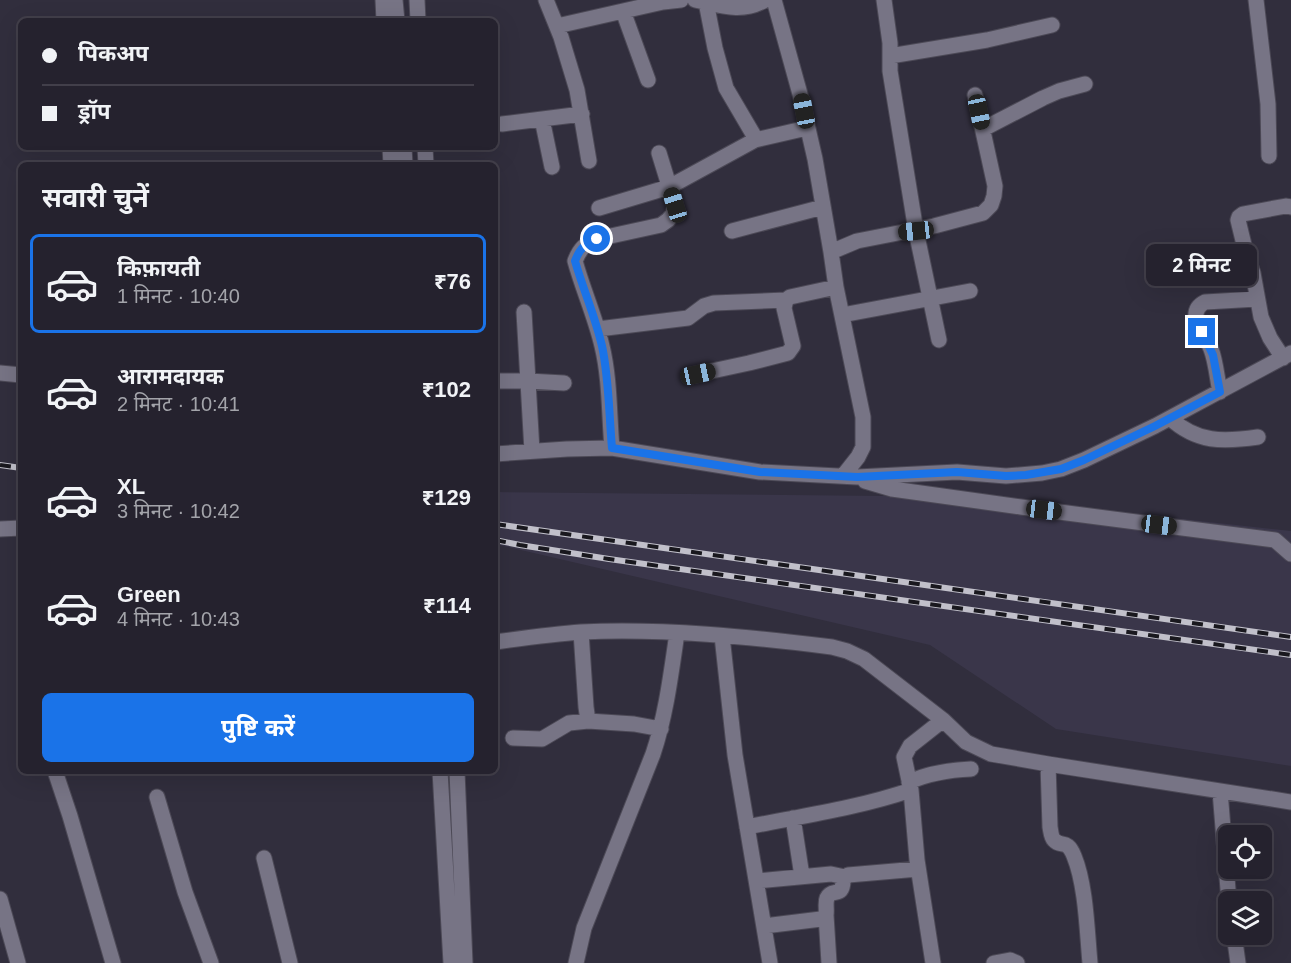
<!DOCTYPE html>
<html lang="hi">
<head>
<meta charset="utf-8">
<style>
  :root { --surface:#25222e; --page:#2d2a36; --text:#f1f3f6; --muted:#a3a4aa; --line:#423f4a; --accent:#1a73e8 }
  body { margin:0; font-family:Helvetica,"Noto Sans Devanagari",sans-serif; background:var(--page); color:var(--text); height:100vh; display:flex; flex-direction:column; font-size:22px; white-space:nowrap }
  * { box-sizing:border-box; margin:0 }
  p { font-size:20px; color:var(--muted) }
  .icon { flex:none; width:33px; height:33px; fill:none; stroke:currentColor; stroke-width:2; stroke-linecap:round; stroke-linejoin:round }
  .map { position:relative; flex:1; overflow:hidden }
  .details { position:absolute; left:18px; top:162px; width:480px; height:612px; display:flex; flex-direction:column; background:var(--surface); border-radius:9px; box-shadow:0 6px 24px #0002,0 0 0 2px var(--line) }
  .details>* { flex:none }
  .top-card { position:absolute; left:18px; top:18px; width:480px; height:132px; border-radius:9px; box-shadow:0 6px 24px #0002,0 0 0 2px var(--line); display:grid; align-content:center; height:132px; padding:0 24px; background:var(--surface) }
  .controls { position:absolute; left:1218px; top:825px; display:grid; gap:12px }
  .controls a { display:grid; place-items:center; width:54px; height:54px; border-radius:9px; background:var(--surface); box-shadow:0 6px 24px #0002,0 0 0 2px var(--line); font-size:30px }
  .end { position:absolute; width:27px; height:27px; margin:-14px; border:8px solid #1a73e8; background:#fff; box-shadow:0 0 0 3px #fff }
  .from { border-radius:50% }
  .bubble { position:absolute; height:42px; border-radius:9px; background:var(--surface); box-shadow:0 6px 24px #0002,0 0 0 2px var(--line); font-size:20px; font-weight:700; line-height:42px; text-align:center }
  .car { position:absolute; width:18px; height:36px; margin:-18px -9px; border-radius:8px; box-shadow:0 0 4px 2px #0007; background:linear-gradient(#222 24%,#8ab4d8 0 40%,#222 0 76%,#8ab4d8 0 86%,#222 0) }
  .top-card b { display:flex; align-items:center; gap:21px; height:57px; font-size:22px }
  .top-card b+b { border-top:2px solid var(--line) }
  .top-card i { width:15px; height:15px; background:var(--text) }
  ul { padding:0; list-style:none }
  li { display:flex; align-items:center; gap:18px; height:99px; margin:0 12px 9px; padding:0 12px; border:3px solid transparent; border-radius:9px }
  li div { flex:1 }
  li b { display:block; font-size:22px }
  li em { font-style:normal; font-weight:700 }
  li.on { border-color:var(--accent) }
  li>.icon { width:54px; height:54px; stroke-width:1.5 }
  h2 { padding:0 24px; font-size:27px; line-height:72px }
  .button { display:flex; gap:12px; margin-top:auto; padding:12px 24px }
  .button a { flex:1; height:69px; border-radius:9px; background:var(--accent); color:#fff; font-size:24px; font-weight:700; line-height:69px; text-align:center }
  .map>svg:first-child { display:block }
  .built { fill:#3a364a }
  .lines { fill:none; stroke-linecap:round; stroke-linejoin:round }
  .minor-casing { stroke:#4c4956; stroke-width:17 }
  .minor { stroke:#777485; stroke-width:15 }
  .rail-casing { stroke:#c1c0ca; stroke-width:6 }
  .rail { stroke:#19181e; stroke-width:4; stroke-dasharray:11; stroke-linecap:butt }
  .route { stroke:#1a73e8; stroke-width:8 }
</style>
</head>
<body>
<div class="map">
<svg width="1291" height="963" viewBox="0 0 1291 963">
  <rect width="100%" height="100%" fill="#312e3d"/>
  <path class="built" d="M495 492 984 497 1291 531V766L1056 729 930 645 495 544Z"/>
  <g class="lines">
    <g class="minor-casing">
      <path id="minor" d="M383 0 384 21
        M395 0 397 21
        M417 0 418 21
        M546 0 561 37 577 90 589 161
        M695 0C719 5 742 14 765 0
        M774 0 800 94 815 159 831 252
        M884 0 890 43V71L916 231 939 340
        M1256 0 1268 104 1269 156
        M623 11 648 80
        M557 26 663 2 681 0
        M890 56 987 40 1052 25
        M542 119 552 167
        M502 124 582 114
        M983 129 1043 98 1059 91 1085 84
        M755 140 807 128
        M390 147 391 165
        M404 147 405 165
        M425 147 426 165
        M599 208 669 187 755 140 753 134 726 88 715 48 706 2
        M732 231 823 207
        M524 312 532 451
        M842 315 970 291
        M598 329 688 318 704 306 714 303 786 300
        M1283 358 1270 338 1261 317 1253 273 1246 253 1238 220 1239 217 1243 214 1286 206 1291 207
        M0 373 21 375
        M698 374 749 363 788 353 793 346 784 308 786 300 790 297 836 287
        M495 381H528L564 383
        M1220 392C1217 378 1216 362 1211 349 1207 338 1198 329 1196 318 1195 310 1199 305 1205 302L1257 299
        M1170 418C1197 443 1223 442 1258 437
        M612 448C609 414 610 379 602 346 595 316 583 290 575 261 580 248 585 244 597 239L661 225 668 220 673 214 675 205 659 153
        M495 454 567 449 612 448 760 472 857 477 957 472 1006 476 1042 473 1061 469 1084 460 1155 426 1291 353
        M843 476 858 457 863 447V417L836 287 831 252 857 241 934 226 983 213 991 205 994 196 995 186 975 95
        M865 481 892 489 1021 507 1275 540 1291 554
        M0 529 21 528
        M581 632 586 707 588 721 634 724 661 729
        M722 636 735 755 770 963
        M495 642C524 638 553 634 581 632 662 628 752 637 832 647L847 651 864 659 943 720 966 742 991 754 1048 764 1291 802
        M513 738 542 739 569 723 588 721
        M1048 764 1050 827C1051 832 1051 837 1054 840 1061 848 1067 838 1074 856 1086 885 1087 931 1090 963
        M55 771 70 816 113 963
        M440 771 451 963
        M457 771 465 963
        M909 782C929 773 949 770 971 769
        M1220 791 1229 902
        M157 797 185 892 211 963
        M793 818 802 876
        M747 827C802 816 858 808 911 790
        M264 858 290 963
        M757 881 831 874 845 877
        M0 899 18 963
        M826 915 829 963
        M764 926 821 919 826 915C827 910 825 903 827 898 832 887 843 899 843 880L848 875 918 869
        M1234 934 1238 963
        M576 963 584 928 653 754C666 715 671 674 677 633
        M933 963 917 860 911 790 904 757 910 746 943 720
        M994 963 1010 960 1017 963"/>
    </g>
    <use href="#minor" class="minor"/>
    <g class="rail-casing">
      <path id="rail" d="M0 465 21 468
        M495 524 1291 637
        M495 540 520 545 609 559 1291 655"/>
    </g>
    <use href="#rail" class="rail"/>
  </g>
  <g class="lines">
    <path class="route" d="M597 239C585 244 580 248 575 261 583 289 595 316 602 346 609 378 609 415 612 448L760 472 857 477 957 472 1006 476 1026 475 1061 469 1084 460 1155 426 1220 392 1213 355 1202 332"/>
  </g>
</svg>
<div class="controls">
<a><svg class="icon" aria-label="locate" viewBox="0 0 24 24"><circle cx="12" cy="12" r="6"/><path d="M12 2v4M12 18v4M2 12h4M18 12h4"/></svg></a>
<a><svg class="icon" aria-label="layers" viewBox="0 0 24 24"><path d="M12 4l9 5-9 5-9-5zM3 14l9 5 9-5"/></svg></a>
</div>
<i class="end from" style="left:597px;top:239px"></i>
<i class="end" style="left:1202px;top:332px"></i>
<div class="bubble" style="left:1146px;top:244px;width:111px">2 मिनट</div>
<i class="car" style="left:804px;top:111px;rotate:349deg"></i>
<i class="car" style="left:979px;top:112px;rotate:168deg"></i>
<i class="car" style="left:675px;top:205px;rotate:343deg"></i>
<i class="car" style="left:916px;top:231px;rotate:264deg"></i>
<i class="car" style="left:698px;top:374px;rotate:78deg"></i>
<i class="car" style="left:1044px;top:510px;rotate:97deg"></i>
<i class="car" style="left:1159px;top:525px;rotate:97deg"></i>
<div class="top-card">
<b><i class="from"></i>पिकअप</b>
<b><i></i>ड्रॉप</b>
</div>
<section class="details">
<h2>सवारी चुनें</h2>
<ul>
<li class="on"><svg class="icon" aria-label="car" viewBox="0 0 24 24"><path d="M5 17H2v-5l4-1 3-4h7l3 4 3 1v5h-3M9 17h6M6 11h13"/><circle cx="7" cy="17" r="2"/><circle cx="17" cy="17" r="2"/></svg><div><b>किफ़ायती</b><p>1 मिनट · 10:40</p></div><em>₹76</em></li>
<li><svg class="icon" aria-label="car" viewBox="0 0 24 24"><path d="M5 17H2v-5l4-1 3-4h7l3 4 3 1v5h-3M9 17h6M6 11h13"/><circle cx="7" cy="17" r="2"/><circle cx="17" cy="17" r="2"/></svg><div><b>आरामदायक</b><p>2 मिनट · 10:41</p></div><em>₹102</em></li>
<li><svg class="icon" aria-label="car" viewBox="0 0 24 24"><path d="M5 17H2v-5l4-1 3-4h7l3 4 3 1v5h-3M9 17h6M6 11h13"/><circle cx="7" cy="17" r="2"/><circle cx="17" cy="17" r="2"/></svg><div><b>XL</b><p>3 मिनट · 10:42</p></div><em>₹129</em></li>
<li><svg class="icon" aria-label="car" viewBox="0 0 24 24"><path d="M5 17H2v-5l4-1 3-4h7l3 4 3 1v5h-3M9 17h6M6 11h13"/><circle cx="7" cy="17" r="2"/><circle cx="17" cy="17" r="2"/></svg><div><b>Green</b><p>4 मिनट · 10:43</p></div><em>₹114</em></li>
</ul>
<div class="button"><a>पुष्टि करें</a></div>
</section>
</div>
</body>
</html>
